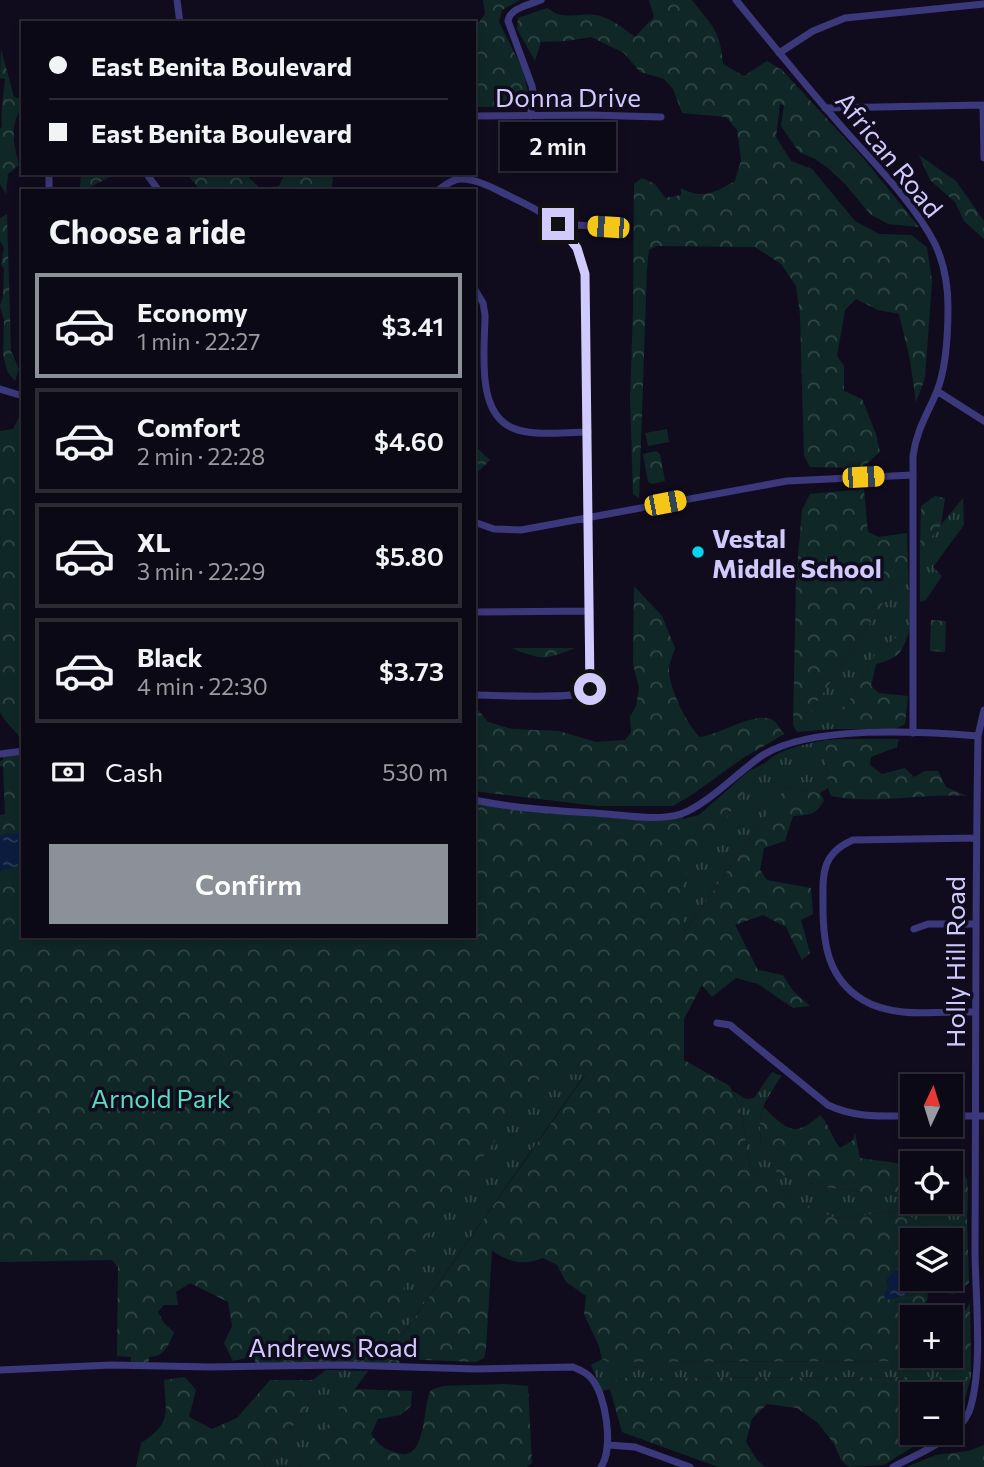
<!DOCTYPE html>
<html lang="en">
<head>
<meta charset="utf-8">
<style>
  :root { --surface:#0c0916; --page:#1a1723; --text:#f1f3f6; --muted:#9a9aa1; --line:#2c2a35; --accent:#8c9099 }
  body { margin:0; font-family:Commissioner,sans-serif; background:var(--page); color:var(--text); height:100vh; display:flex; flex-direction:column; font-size:26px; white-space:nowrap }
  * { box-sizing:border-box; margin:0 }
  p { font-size:23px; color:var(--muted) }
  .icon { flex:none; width:38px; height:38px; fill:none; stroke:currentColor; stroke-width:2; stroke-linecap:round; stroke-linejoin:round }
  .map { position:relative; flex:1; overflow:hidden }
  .details { position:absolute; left:21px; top:189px; width:455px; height:749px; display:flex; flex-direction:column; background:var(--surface); border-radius:0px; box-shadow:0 4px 10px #0003,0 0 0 2px var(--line) }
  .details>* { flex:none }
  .guide { position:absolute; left:21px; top:21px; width:455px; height:154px; border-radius:0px; box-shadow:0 4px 10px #0003,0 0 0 2px var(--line); display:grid; align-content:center; height:154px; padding:0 28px; background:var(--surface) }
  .needle { width:46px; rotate:4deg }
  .tools { position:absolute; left:900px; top:1074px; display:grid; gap:14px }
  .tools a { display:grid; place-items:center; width:63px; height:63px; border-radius:0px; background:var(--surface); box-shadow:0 4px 10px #0003,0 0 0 2px var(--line); font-size:35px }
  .end { position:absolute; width:32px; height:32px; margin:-16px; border:9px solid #d1cafe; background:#111; box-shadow:0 0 0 4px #111 }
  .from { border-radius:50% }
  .bubble { position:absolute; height:49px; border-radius:0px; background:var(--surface); box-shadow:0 4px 10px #0003,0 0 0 2px var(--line); font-size:23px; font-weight:600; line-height:49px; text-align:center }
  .car { position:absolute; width:21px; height:42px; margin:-21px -10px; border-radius:9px; box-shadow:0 0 5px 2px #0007; background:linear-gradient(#f5c518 24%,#345 0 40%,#f5c518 0 76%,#345 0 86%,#f5c518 0) }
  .guide b { display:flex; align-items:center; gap:24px; height:66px; font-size:26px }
  .guide b+b { border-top:2px solid var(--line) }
  .guide i { width:18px; height:18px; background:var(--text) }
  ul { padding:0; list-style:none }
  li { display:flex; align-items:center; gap:21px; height:105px; margin:0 14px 10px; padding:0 14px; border:4px solid var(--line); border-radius:0px }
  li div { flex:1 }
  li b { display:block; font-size:26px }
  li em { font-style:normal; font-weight:600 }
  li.on { border-color:var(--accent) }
  li>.icon { width:63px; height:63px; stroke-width:1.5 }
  h2 { padding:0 28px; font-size:32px; line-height:84px }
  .pay { display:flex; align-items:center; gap:18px; height:77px; padding:0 28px; font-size:26px }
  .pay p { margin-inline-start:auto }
  .cta { display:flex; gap:14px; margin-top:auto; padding:14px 28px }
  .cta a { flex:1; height:80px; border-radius:0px; background:var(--accent); color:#fff; font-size:28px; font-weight:600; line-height:80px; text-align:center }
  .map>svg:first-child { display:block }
  .grass { fill:url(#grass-tufts) }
  .forest { fill:url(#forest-crowns); fill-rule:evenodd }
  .pitch { fill:#0f2827 }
  .water { fill:url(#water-ripples) }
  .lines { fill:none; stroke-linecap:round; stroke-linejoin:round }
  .minor { stroke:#3c387c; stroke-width:7 }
  .route { stroke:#d1cafe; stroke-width:9 }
  .poi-dot { fill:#04d4f0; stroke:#100c1e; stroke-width:2.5 }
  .labels { text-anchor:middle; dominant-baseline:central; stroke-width:7; stroke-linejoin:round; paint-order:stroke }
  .street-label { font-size:26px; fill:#d1cafe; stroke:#100c1e }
  .poi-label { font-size:26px; font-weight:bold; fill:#d1cafe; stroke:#100c1e; text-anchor:start }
  .park-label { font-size:26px; fill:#58dcbe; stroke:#100c1e }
</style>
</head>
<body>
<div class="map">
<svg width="984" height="1467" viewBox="0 0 984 1467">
  <defs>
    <pattern id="grass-tufts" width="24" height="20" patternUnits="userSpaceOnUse" patternTransform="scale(1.75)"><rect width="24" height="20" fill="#0f2827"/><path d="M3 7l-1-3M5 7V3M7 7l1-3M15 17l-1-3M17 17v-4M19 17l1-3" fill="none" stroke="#314647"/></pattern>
    <pattern id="forest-crowns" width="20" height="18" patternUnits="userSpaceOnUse" patternTransform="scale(1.75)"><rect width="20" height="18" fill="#0f2827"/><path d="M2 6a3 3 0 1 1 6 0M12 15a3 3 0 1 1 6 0" fill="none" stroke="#314647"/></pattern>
    <pattern id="water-ripples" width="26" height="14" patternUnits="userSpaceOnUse" patternTransform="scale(1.75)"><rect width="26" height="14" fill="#0b1d3e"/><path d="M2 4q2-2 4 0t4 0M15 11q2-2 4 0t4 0" fill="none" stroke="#2e3c5b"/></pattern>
  </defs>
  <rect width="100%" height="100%" fill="#100c1e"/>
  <path class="grass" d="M963 498 964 525 933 567 942 576 926 600 920 602V551Z
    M908 566 910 628 877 652 833 729 797 732Z
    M825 740 828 788 820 793 786 787 386 1358 344 1351 765 763C781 748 804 745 825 740Z
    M772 1072 781 1076 765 1102 760 1118 761 1148 778 1174 824 1187 862 1192H912V1202H950V1193H968L967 1218 945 1236 928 1229 901 1210 836 1219 794 1199 750 1167 740 1107 733 1091 746 1099 754 1098Z
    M602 1359 608 1362 971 1361V1377L622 1378 614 1381 610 1389 602 1391 591 1365Z
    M326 1370 368 1371 299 1467H264L319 1389 313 1380Z"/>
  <path class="forest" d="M483 0H520L502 10 499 22 524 72 528 93 522 104 511 107H474V29L485 14Z
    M649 0H692C712 27 720 28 723 64L744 76 767 61 782 70 864 159 919 227 888 224 870 214 846 185 828 168 815 159 799 152 781 126 784 105 780 104 776 137 791 161 812 169 855 221 879 234 911 235 927 247 932 281 925 378 916 402 910 360 899 314 878 310 856 299 845 310 837 356 844 366V391L862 399 876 434 880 452 862 468 810 467 804 456 800 315 796 286 781 264 755 247 656 246 649 250 647 268 639 498 633 494 630 399 633 311 634 184 642 178 655 184 665 198 681 195V188C702 200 716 192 735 181L741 160 737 130 726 117 682 113 673 89 664 79 640 72 624 53 591 37 566 41 541 42 535 61 517 29 518 18 547 8C566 22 575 12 596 15 610 17 624 29 635 37L654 17Z
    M1 49 14 97 23 99C23 108 19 111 16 119 11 135 15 149 19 165L8 174 6 194 0 184V128L2 127C0 111 4 95 5 79L0 78Z
    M919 155 956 181 984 221V239L964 221 955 202 930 180Z
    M81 173H111L110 177 90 187 80 189Z
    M186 173H244L260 188 279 186 285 173H334L331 191H201Z
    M7 214 11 351 19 369 15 381 7 371 3 354 4 320 0 306 3 296 4 269 1 264 4 248 0 241V218Z
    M20 415H23V743C17 730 6 725 0 712V431L13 429Z
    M474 445 490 460 474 476Z
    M656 451 660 454 665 481 652 484 648 482 643 454Z
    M864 489 868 532 879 537 907 533 908 566 797 732 793 725 796 580 802 510 810 494Z
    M935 496 945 498 941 525 920 551 921 506Z
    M634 586 662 616 675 648C673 655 669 663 669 670 669 688 687 725 700 737 720 735 758 709 774 721 778 724 781 731 784 734L743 758 693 794 673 806H597L474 791V709L479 711 488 722 512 729 559 731 596 742 625 740 631 732 630 717 636 706 639 688 633 664Z
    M931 620 946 621 945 652 930 651Z
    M910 628C902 652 902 657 876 664L871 686 879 693 908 696 905 724 895 729H833L877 652Z
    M512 648H575C544 660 543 661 512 648Z
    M842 739H899L897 747 871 757 870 765 882 774 905 768 914 777 925 771H938L946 787 967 796C922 793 875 805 831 796L828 788 825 740Z
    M23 751V936H474V800L645 817 682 813 683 819 699 815 749 771 765 763 683 878 684 933 786 787 820 793 824 800C817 815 808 815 793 816L785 841 764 848 760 870 767 880 811 888 813 914 801 920 810 953 802 960 786 927 763 915 735 925 758 970 783 975 793 991 810 1006 793 1008 758 984 736 978 712 997 702 985 684 1019V1060L730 1086 740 1107 750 1167 794 1199 836 1219 901 1210 928 1229 945 1236 967 1218 969 1283 954 1294 928 1291 927 1301 912 1318V1356H950V1342L957 1340 961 1317 970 1303 971 1361 608 1362 602 1359 599 1346 584 1314 586 1296 566 1282 557 1265 543 1258C522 1266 510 1262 492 1251L486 1348 484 1358 476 1362 400 1359 399 1366 255 1367V1356L233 1361 224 1343 232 1326 228 1302 190 1283 176 1292 178 1305H164L158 1312 164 1323 174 1332C169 1345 164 1357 149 1357V1366L131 1367V1357L117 1356 118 1267 112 1260 0 1262V815L5 814 3 766H0V761L3 760V754ZM544 1072 585 1075 401 1337 405 1266ZM912 1241H950V1279H924L923 1283 888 1287 887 1279 902 1264 912 1262Z
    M764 1107C786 1129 794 1139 820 1115 829 1124 831 1137 840 1148L853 1140 855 1133 860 1158 896 1163 912 1170V1192H862L824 1187 778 1174 761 1148 760 1118Z
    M950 1172H962L967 1179 968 1193H950Z
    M185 1377 196 1390 189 1417 212 1429 237 1418 270 1380H313L319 1389 264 1467H136L141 1443C172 1423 166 1413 164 1380Z
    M971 1377 962 1410 950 1424V1395H912V1433H935L884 1465 849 1467 841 1460 834 1444 818 1423 797 1408 767 1404 752 1419 746 1442 757 1460 765 1467H718L622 1432 610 1389 614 1381 622 1378Z
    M504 1384 528 1386 532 1463 526 1467H299L354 1389 412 1391 411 1406 401 1415 378 1419 371 1434C378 1445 385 1449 397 1453 428 1463 422 1405 431 1390L443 1386Z
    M984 1445V1467H906L936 1455 968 1451Z"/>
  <path class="pitch" d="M667 429 669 442 648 446 645 433Z
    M934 625H944L942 647 933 646Z"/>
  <path class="water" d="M6 833 23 834V865L0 871V836Z
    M912 1262V1279H924C916 1293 901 1298 885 1300L884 1294 888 1287 887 1278 902 1264Z"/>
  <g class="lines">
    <path class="minor" d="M177 0 180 23
      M736 0C771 43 806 86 842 127 872 161 915 204 935 244 944 263 948 286 948 307 948 333 947 366 937 391 928 413 916 431 913 456V733
      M779 53 813 31 845 18 984 4
      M983 106 984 158
      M825 108 984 105
      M474 116 589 115 661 117
      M530 116 534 97 532 86 508 21C510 8 529 5 541 0
      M49 173V191
      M146 173 159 191
      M437 191C444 186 452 179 461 179 476 179 491 187 503 193 544 213 575 226 585 274L589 691C576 700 495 695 474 695
      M562 228 576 225 608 227
      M474 288 483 303 485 315C485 349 474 418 518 430 539 436 565 432 588 432
      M0 389 23 396
      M937 391 984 421
      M474 522 494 529 521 530 787 481 913 475
      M474 612 590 611
      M0 754 23 751
      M474 800C518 809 563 811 607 814 631 816 658 821 681 814 707 805 739 771 763 755 811 725 922 731 978 736
      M914 929 928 924H974
      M975 1012C940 1011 894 1019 863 1000 828 979 823 944 823 907 823 876 820 854 853 840L976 838
      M717 1023 730 1025 828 1105C855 1118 882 1116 912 1116
      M950 1116H984
      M0 1370 111 1365 211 1367 344 1365 476 1369 573 1367C580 1370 586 1372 591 1378 606 1394 614 1448 601 1467
      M609 1445 635 1447 690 1467
      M893 1467C919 1453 956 1440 969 1412 984 1369 975 1296 975 1249 976 1078 975 907 978 736L984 710"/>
  </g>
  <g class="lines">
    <path class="route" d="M558 224 577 248 585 274 590 689"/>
  </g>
  <circle class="poi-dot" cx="698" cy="552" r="7"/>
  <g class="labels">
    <g class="street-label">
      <text x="568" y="96">Donna Drive</text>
      <text transform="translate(890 154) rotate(51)">African Road</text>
      <text transform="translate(954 962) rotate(-90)">Holly Hill Road</text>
      <text x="333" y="1346">Andrews Road</text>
    </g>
    <g class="poi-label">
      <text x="712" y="537">Vestal<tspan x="712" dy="30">Middle School</tspan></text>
    </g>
    <g class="park-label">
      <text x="161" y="1097">Arnold Park</text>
    </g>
  </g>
</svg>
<div class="tools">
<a><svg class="needle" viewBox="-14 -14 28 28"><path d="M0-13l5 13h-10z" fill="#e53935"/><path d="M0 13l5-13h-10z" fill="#9a9aa1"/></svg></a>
<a><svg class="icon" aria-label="locate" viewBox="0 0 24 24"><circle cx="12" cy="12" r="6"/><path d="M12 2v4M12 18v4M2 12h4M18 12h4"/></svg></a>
<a><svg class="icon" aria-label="layers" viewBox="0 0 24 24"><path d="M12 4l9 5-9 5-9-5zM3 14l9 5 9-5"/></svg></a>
<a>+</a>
<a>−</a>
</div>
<i class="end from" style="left:590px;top:689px"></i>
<i class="end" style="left:558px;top:224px"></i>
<div class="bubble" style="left:500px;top:122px;width:116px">2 min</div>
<i class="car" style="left:608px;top:227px;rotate:274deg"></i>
<i class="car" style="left:863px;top:477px;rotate:87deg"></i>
<i class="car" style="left:665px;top:503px;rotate:79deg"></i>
<div class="guide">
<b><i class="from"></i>East Benita Boulevard</b>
<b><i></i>East Benita Boulevard</b>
</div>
<section class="details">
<h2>Choose a ride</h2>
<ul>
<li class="on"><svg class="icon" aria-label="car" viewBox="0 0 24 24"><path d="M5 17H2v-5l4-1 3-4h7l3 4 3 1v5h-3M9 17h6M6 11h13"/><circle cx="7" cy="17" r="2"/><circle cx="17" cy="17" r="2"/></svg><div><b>Economy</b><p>1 min · 22:27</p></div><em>$3.41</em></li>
<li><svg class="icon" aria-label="car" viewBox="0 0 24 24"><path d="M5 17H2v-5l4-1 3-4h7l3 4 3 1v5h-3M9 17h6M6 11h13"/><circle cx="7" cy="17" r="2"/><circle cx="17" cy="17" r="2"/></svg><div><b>Comfort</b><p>2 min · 22:28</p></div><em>$4.60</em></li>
<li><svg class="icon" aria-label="car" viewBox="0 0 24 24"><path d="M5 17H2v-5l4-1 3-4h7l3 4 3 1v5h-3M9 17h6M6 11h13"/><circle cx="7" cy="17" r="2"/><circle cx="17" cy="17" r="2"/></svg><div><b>XL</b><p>3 min · 22:29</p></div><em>$5.80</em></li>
<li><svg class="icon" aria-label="car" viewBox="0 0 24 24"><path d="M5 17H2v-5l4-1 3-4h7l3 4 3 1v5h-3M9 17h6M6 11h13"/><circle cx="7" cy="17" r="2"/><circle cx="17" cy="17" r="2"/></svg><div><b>Black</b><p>4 min · 22:30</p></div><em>$3.73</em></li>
</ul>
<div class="pay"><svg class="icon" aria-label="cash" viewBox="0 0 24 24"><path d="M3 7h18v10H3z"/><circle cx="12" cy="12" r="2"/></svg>Cash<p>530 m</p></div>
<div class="cta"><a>Confirm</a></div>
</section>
</div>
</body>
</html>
